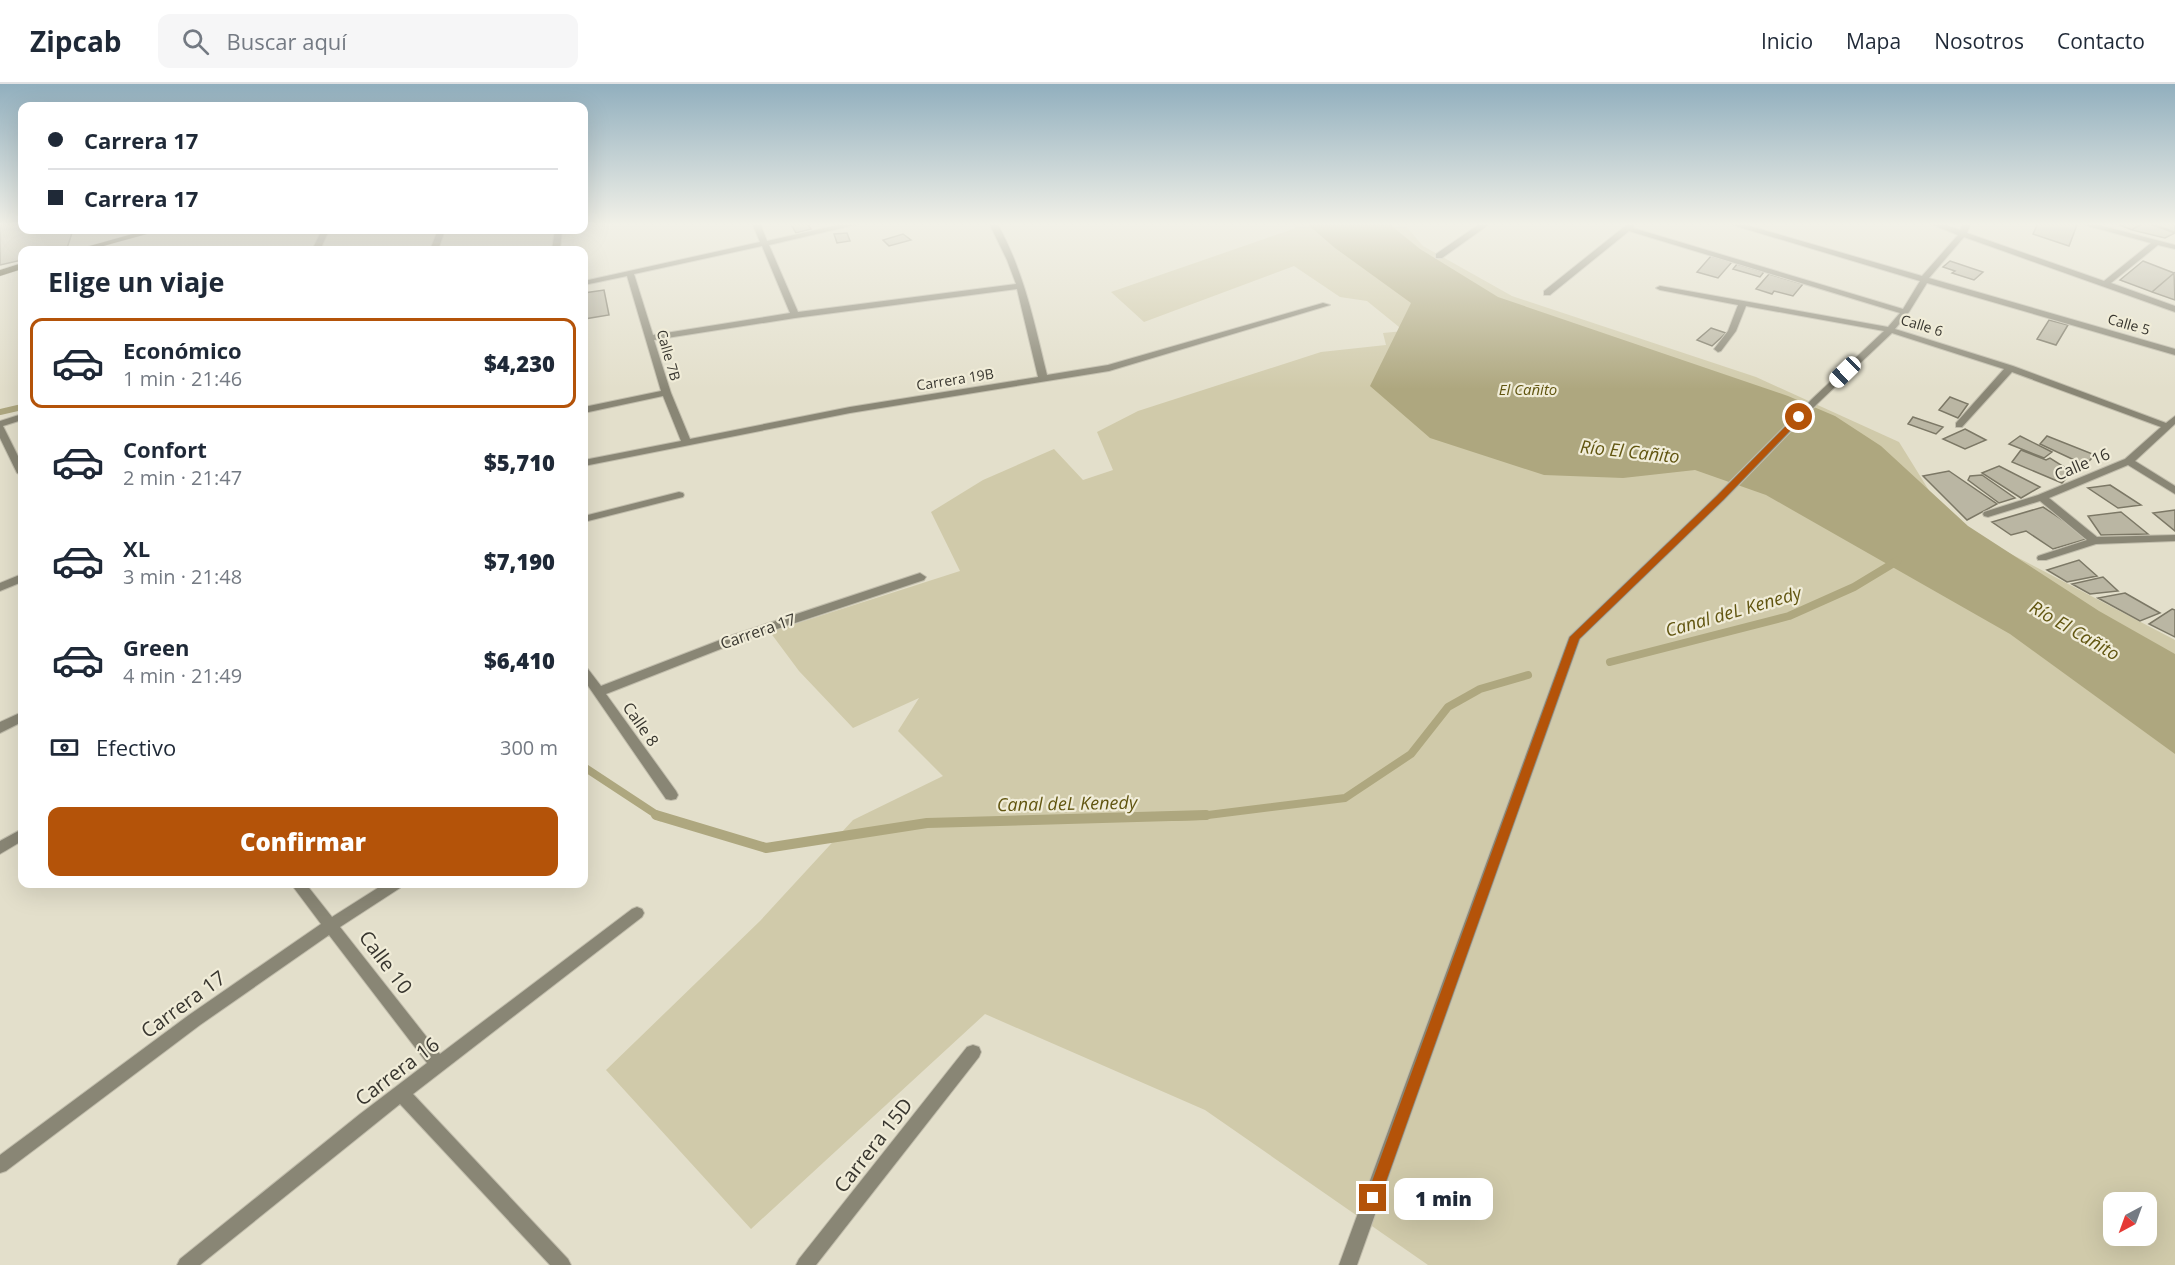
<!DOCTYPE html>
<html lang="es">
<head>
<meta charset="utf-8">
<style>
  :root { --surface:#fff; --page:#f6f6f7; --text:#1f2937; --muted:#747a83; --line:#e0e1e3; --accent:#b45309 }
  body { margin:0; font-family:"Open Sans",sans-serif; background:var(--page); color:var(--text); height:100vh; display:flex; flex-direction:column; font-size:22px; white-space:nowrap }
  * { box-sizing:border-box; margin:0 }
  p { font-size:20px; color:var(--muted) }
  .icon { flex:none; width:33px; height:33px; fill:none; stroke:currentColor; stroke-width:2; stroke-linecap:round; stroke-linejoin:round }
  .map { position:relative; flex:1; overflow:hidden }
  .panel { position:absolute; left:18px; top:162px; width:570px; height:642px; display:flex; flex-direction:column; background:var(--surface); border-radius:12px; box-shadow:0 6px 24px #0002 }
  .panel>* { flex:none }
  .banner { position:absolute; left:18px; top:18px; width:570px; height:132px; border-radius:12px; box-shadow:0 6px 24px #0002; display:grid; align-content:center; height:132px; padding:0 30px; background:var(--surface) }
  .needle { width:39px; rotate:221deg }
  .tools { position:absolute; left:2103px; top:1108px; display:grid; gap:12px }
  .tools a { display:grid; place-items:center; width:54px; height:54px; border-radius:12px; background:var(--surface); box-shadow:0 6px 24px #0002; font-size:30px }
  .end { position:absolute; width:27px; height:27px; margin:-14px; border:8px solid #b45309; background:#fff; box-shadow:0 0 0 3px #fff }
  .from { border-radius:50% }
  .bubble { position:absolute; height:42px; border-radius:12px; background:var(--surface); box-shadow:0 6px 24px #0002; font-size:20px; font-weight:800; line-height:42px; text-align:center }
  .car { position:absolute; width:18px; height:36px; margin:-18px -9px; border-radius:8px; box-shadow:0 0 4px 2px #0007; background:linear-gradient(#fff 24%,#345 0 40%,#fff 0 76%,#345 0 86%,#fff 0) }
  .banner b { display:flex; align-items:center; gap:21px; height:57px; font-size:22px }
  .banner b+b { border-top:2px solid var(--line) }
  .banner i { width:15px; height:15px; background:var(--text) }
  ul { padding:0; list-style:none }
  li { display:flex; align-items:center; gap:18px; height:90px; margin:0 12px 9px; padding:0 18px; border:3px solid transparent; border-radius:12px }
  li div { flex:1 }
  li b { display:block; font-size:22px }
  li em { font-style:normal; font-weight:800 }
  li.active { border-color:var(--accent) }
  li>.icon { width:54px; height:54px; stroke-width:1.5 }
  h2 { padding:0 30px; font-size:27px; line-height:72px }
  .pay { display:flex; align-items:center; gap:15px; height:66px; padding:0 30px; font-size:22px }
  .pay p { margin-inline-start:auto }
  .button { display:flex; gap:12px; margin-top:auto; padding:12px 30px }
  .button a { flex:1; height:69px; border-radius:12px; background:var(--accent); color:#fff; font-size:24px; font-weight:800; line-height:69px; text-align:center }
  header { display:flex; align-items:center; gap:36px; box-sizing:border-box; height:84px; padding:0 30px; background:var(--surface); border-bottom:2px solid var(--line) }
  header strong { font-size:28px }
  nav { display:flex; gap:33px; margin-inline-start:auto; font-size:21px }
  .search { width:420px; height:54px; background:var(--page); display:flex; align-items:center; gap:15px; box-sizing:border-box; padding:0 21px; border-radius:12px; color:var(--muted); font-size:22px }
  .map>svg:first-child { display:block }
  .green { fill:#d0caaa; fill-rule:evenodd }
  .water { fill:#aea77f }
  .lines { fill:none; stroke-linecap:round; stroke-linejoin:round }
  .stream-far2 { stroke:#aea77f; stroke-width:6 }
  .stream-far1 { stroke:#aea77f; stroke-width:8 }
  .stream { stroke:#aea77f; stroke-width:10 }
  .building { fill:#bab6a3; stroke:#7c7866; stroke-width:1.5 }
  .minor-casing { stroke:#c1bdac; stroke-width:2 }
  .primary-casing { stroke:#c1bdac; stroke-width:1 }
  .minor { fill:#898675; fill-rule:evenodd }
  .primary { fill:#454021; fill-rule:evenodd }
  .route { fill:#b45309 }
  .labels { text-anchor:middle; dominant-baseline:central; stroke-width:4.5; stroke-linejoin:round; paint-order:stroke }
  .far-street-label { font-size:14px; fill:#38362f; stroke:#f0ecd8 }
  .far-water-label { font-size:15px; font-style:italic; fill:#615510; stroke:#f0ecd8 }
  .street-label { font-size:16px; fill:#38362f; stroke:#f0ecd8 }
  .water-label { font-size:18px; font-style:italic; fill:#615510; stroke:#f0ecd8 }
  .near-street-label { font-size:20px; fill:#38362f; stroke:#f0ecd8 }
</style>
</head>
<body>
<header>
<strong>Zipcab</strong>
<div class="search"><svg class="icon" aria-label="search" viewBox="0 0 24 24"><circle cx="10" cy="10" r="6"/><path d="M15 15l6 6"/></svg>Buscar aquí</div>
<nav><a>Inicio</a><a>Mapa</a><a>Nosotros</a><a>Contacto</a></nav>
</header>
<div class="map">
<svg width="2175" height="1181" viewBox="0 0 2175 1181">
  <rect width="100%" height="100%" fill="#e3dfcb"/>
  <path class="green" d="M1290 139H1403L1423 162 1512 212 1756 293 1899 358 1948 437 2175 556V1181H1428L1205 1026 985 930 751 1145 606 986 760 837 853 736 943 692 898 647 919 614 853 644 799 587 770 548 960 487 931 428 983 396 1054 365 1083 396 1113 386 1097 348 1138 327 1321 268 1386 261 1383 249 1404 247 1367 217 1340 213 1294 182 1144 238 1111 208 1296 144ZM2114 1119H2146V1152H2114Z"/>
  <path class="water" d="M1306 139H1388L1420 165 1498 213 1788 312 1835 332 1881 362 1968 442 2099 527 2175 570V670L2010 550 1766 411 1695 386 1623 394 1544 391 1430 354 1370 302 1411 219 1335 164Z"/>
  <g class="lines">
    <path class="stream-far2" d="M0 328 22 323"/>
    <path class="stream-far1" d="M1610 578 1789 532 1854 503 1897 477
      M584 683 660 733
      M1171 733 1200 732 1345 714 1411 670 1448 623 1480 605 1528 591"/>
    <path class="stream" d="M656 731 766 764 927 739 1206 731"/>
  </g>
  <path class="building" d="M0 139H22V146H73L67 164 57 166H22V176L0 181Z
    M790 139H807L811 145 796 149Z
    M2038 139H2070L2077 141 2069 162 2033 150Z
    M2115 139H2143L2132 146Z
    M2142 139H2147L2175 149 2165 154 2132 146Z
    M2149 139H2175V148Z
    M847 149 850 157 837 159 834 150Z
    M903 150 911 156 889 162 883 156Z
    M1711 172 1732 178 1718 194 1697 188Z
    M1950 177 1983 188 1974 196 1952 189 1955 187 1943 183Z
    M2143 177 2174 189 2152 208 2120 196Z
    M1737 180 1764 188 1760 193 1733 185Z
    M2174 189 2175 216 2152 208Z
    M1769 190 1803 200 1793 212 1774 207 1772 210 1756 205Z
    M604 206 609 231 584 235V209Z
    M2049 236 2068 241 2056 261 2037 255Z
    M1711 244 1726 249 1712 262 1697 256Z
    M1950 313 1968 320 1958 334 1939 326Z
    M1913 333 1943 343 1936 350 1908 340Z
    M1965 345 1986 356 1965 365 1943 355Z
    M2020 352 2052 368 2044 374 2009 360Z
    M2047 352 2095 371 2085 381 2040 360Z
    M2021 366 2046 376 2050 374 2072 388 2062 399 2012 378Z
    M1999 382 2040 403 2021 414 1982 389Z
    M1949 387 1997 420 1967 436 1923 392Z
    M1982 391 2015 414 1999 419 1968 396 1970 392Z
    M2110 401 2141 421 2118 424 2088 404Z
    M2043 423 2090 454 2053 465 2026 447 2011 451 1992 438Z
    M2175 426V447L2153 429Z
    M2121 428 2148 450 2101 451 2088 432Z
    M2079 476 2097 492 2067 498 2047 486Z
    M2103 493 2118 507 2090 510 2072 500Z
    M2125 509 2160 529 2140 537 2098 514Z
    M2172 525 2175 526V553L2149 540Z"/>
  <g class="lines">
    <g class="minor-casing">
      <path id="minor" d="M752 139H760L767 157 847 139H863L769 161 798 228 1016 200 1007 176 989 139H997C1024 187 1034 238 1047 291L1108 281 1323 219 1330 221 1109 287 850 329 584 382V376L681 357 663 312 584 329V323L661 307 627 192 584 201V197L760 158ZM762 162 790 229 653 251 634 190ZM1017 205 1038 293 850 323 690 355 671 309 654 256 795 234Z
        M1481 139H1491L1442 174H1436V170Z
        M1629 139H1636L1633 144 1903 225 1920 197 1726 139H1739L1922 192 1958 151 1928 139H1940L1960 146 1963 139H1971L1967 149 2104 197 2151 159 2077 139H2091L2175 161V165L2158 161 2111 199 2175 222V228L1964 153 1929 194 2175 265V271L1927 199 1909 228 1895 245 2013 282 2166 339 2175 332V340L2135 377 2175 402V410L2128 381 2049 414 2097 453 2175 451V457L2096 460 2046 476H2038L2037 474 2038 472 2087 456 2040 417 1988 433 1984 432 1983 430 1984 428 2038 411 2125 375 2161 343 2012 288 1962 343H1956V339L2004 285 1892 249 1818 319 1724 416 1580 555 1357 1181H1339L1569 553 1716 412 1812 315 1884 247 1746 222 1736 247 1721 267 1718 268 1714 265 1728 247 1738 221 1660 206 1656 204 1660 202 1888 243 1900 229 1629 147 1550 211H1544V207Z
        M322 146H329L320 166H312Z
        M438 146H445L438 166H430Z
        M555 146H562L560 166H552Z
        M22 330V336L3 342 22 380V392L17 389 0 354V337Z
        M679 408 683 409 684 411 683 413 584 438V432Z
        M920 489 926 493 924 496 741 557 606 610 676 707 678 711 676 715 671 716 666 715 584 596V584L588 585 601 602 733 551Z
        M22 490V498L0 507V499Z
        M22 628V638L0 649V638Z
        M22 745V757L0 770V757Z
        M291 800H306L332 833 384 800H402L400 804 340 843 440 970 632 825 637 823 642 825 644 829 642 833 413 1010 568 1175 571 1181H550L400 1020 200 1181H177L180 1175 360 1030 427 979 329 851 200 941 6 1087 0 1089V1071L189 931 321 840Z
        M973 961 979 963 981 968 979 973 816 1181H796L799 1175 967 963Z"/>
    </g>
    <g class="primary-casing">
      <path id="primary" d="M147 146H161L89 166H75Z
        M22 179V185L0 192V186Z"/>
    </g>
    <use href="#minor" class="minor"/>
    <use href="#primary" class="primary"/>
  </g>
  <linearGradient id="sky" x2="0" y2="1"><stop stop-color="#91afbe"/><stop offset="0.46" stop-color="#f2f1e8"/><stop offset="1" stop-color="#f2f1e8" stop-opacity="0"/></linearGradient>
  <rect width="2175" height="305" fill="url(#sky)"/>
  <path class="route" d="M1797 331 1803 333 1723 416 1579 555 1380 1114 1378 1119 1373 1121 1368 1119 1366 1114 1570 553 1717 412Z"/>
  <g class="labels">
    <g class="far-street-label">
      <text transform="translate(2129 240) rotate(16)">Calle 5</text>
      <text transform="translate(1922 241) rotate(17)">Calle 6</text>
      <text transform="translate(669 271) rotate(74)">Calle 7B</text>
      <text transform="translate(955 295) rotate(-9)">Carrera 19B</text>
    </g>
    <g class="far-water-label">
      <text x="1528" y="305">El Cañito</text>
    </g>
    <g class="street-label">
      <text transform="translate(2082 380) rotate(-23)">Calle 16</text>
      <text transform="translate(758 547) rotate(-19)">Carrera 17</text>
      <text transform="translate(641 640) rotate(55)">Calle 8</text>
    </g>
    <g class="water-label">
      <text transform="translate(1630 367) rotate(6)">Río El Cañito</text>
      <text transform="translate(1733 527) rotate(-16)">Canal deL Kenedy</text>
      <text transform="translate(2075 546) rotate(30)">Río El Cañito</text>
      <text transform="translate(1067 719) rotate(-1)">Canal deL Kenedy</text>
    </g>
    <g class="near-street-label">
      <text transform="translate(386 878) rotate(53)">Calle 10</text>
      <text transform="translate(183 920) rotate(-36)">Carrera 17</text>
      <text transform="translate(397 987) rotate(-37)">Carrera 16</text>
      <text transform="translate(873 1061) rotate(-52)">Carrera 15D</text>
    </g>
  </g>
</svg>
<div class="tools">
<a><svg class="needle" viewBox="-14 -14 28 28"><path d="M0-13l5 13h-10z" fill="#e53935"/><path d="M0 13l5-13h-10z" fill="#747a83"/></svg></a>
</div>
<i class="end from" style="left:1799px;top:333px"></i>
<i class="end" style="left:1373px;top:1114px"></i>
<div class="bubble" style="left:1394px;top:1094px;width:99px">1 min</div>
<i class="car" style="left:1845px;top:288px;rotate:226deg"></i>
<div class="banner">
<b><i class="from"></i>Carrera 17</b>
<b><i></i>Carrera 17</b>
</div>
<section class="panel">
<h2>Elige un viaje</h2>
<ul>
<li class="active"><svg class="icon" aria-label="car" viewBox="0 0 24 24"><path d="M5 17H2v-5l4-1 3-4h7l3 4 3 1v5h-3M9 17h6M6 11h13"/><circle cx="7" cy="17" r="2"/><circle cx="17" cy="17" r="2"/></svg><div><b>Económico</b><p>1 min · 21:46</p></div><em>$4,230</em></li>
<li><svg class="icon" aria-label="car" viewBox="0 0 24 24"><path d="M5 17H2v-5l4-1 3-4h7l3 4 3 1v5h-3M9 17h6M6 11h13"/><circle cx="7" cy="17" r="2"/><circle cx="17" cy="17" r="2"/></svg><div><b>Confort</b><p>2 min · 21:47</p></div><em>$5,710</em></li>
<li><svg class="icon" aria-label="car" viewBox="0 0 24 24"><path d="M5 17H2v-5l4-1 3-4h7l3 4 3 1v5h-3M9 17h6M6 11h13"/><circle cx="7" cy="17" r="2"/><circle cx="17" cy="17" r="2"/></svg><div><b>XL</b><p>3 min · 21:48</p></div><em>$7,190</em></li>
<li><svg class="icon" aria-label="car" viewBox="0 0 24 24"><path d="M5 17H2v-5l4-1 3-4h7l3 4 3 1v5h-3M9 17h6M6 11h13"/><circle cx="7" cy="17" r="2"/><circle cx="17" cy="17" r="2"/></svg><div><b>Green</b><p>4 min · 21:49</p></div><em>$6,410</em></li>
</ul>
<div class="pay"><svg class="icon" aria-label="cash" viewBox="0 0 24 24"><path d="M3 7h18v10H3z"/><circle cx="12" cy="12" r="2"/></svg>Efectivo<p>300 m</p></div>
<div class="button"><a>Confirmar</a></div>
</section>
</div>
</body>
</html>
